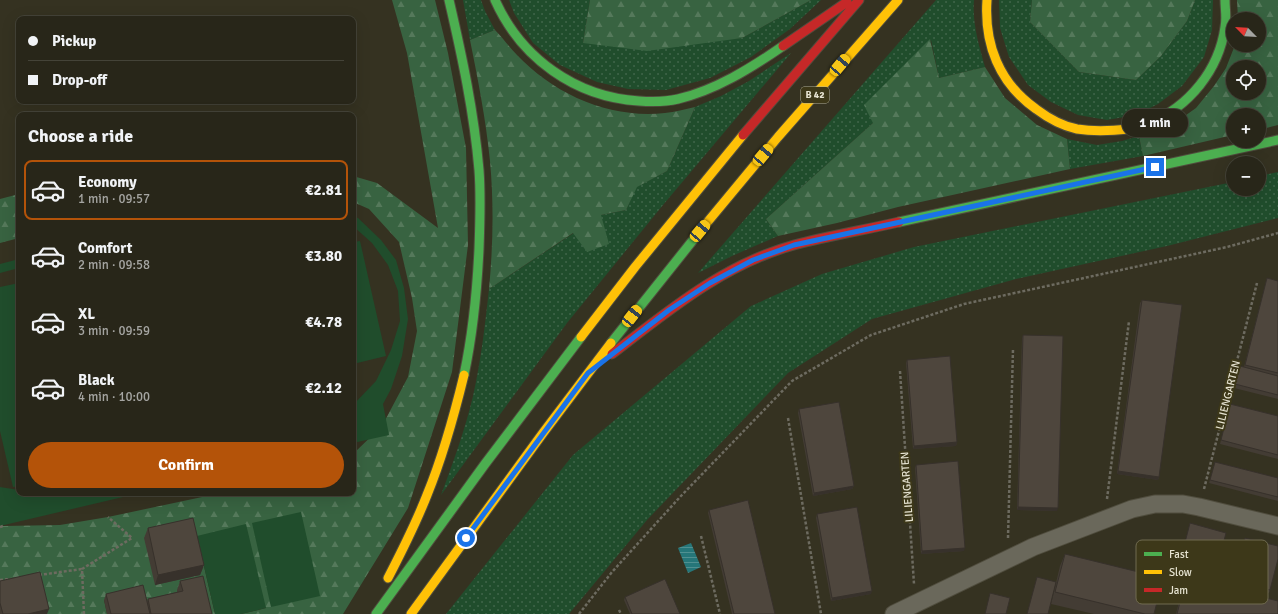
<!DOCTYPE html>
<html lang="en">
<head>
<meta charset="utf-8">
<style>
  :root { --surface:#282619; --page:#343226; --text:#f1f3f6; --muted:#a5a5a2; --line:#444338; --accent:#b45309 }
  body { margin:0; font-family:Signika,sans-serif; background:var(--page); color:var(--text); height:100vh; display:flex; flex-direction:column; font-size:15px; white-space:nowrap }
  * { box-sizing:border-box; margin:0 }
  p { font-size:13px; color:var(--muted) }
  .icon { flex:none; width:22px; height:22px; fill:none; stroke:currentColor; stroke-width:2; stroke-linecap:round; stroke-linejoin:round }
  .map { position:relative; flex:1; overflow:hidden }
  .details { position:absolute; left:16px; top:112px; width:340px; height:384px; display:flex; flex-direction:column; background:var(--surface); border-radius:8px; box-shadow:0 4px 16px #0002,0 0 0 1px var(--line) }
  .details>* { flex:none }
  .top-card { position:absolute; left:16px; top:16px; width:340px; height:88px; border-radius:8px; box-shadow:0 4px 16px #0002,0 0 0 1px var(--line); display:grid; align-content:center; height:88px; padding:0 12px; background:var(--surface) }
  .needle { width:26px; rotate:294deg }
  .buttons { position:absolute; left:1226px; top:12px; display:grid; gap:8px }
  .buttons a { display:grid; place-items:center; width:40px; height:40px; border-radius:50%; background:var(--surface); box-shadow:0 4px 16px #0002,0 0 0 1px var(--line); font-size:20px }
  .end { position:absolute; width:18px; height:18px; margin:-9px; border:5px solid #1a73e8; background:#fff; box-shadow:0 0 0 2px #fff }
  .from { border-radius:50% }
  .bubble { position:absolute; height:28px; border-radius:14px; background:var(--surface); box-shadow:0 4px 16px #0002,0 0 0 1px var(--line); font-size:13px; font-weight:700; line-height:28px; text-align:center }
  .car { position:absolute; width:12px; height:24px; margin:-12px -6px; border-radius:5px; box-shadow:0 0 3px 1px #0007; background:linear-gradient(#f5c518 24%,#345 0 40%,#f5c518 0 76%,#345 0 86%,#f5c518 0) }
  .top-card b { display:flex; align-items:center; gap:14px; height:38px; font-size:15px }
  .top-card b+b { border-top:1px solid var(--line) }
  .top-card i { width:10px; height:10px; background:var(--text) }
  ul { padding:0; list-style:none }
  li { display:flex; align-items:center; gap:12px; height:60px; margin:0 8px 6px; padding:0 4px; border:2px solid transparent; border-radius:8px }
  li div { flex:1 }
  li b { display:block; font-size:15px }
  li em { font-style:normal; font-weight:700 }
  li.active { border-color:var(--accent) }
  li>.icon { width:36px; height:36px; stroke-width:1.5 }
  h2 { padding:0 12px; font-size:18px; line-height:48px }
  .button { display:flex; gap:8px; margin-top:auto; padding:8px 12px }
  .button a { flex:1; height:46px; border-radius:24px; background:var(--accent); color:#fff; font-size:16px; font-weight:700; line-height:46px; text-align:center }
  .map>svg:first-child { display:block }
  .grass { fill:url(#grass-dots) }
  .forest { fill:url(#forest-firs); fill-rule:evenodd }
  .park { fill:#204d2c }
  .water { fill:url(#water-rules) }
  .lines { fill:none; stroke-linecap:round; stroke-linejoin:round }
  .street-casing { stroke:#504d3e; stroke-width:19 }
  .fast-casing { stroke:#504d3e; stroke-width:11 }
  .slow-casing { stroke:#504d3e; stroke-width:11 }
  .jam-casing { stroke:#504d3e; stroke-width:11 }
  .path { stroke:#6d6b60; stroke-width:2.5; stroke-dasharray:3 2; stroke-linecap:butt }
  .street { stroke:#6a685b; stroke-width:17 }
  .fast { stroke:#4caf50; stroke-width:9 }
  .slow { stroke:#ffc107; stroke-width:9 }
  .jam { stroke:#c62828; stroke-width:9 }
  .wall { fill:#433c34 }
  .shaded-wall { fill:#37312b }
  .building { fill:#4e463d; stroke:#37312b }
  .route { stroke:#1a73e8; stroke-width:5 }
  .labels { text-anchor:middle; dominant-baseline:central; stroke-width:4; stroke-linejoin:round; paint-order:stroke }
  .shield { fill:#3d3819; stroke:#b3b09a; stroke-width:1 }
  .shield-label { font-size:10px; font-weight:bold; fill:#e6e3d1 }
  .street-label { font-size:11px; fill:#e6e3d1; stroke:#3d3819 }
  .key { fill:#3d3819; stroke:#706b50; stroke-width:1 }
  .key-label { font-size:11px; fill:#e6e3d1 }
</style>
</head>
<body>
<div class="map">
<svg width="1278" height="614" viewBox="0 0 1278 614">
  <defs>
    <pattern id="grass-dots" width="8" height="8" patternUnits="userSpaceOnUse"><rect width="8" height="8" fill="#204d2c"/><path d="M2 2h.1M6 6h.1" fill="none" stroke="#40664a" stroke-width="1.8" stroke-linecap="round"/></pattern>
    <pattern id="forest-firs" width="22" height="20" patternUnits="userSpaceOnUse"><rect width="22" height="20" fill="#386341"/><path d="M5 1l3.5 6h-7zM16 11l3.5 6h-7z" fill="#55795b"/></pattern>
    <pattern id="water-rules" width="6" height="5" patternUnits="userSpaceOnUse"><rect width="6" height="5" fill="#267679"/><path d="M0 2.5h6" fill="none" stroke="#509091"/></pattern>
  </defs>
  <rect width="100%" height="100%" fill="#353221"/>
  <path class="grass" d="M463 0H481L485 11 495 30 470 40Z
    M509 0H590L583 43 742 38 811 0H821L790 29 751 57 710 78 666 90 628 89 597 82 560 65 533 43 514 13Z
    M936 0H974C972 23 979 45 985 67L939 78 931 40 873 123 766 219 778 236 732 256 698 273Z
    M999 0H1032L1030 22 1079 72 1136 80 1161 56 1187 21 1195 0H1213L1212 30 1204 57 1182 86 1158 104 1136 115 1107 120 1078 115 1051 102 1028 85 1009 57 1000 28Z
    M791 53 663 205 567 323 441 495C453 463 465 430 473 396 481 361 485 325 489 289L601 215 626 210 636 187 667 171 695 107 721 96 749 81Z
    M1139 136 1143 156 1070 169 1067 139 1097 145 1122 141Z
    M1278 172V218L1167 246 1016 279 872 319 788 373 647 520 569 614H446L573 455 751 306 822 274 914 247 1233 182V189H1259V176Z"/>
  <path class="forest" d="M392 0H435L448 53 466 148 468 245 452 372 408 508 343 614H241L266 608 197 536 215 614H206L180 600 144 608 104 600 107 614H46L0 587V525L3 526 60 525 108 517 221 493H353V454L382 426 408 377 417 331 412 298 399 242 369 209 353 202V176L377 183 438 228 407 53Z
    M590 0H811L742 38 647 51 583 43Z
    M1032 0H1195L1187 21 1161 56 1136 80 1079 72 1030 22Z
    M1237 0H1278V125L1259 130V115H1233V135L1143 156 1139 136 1172 125 1196 108 1214 86 1226 68 1235 45H1259V19H1238ZM1233 67H1259V93H1233Z
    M495 30C503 38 509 47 517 55 555 95 610 119 665 113 675 112 685 109 695 107L667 171 637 187 626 210 601 215 609 244 587 252 573 233 489 289C493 247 494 204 490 161 486 120 478 80 470 40Z
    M930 39 939 78 985 67 1005 98 1037 125 1067 139 1070 169 898 207 837 223 778 236 766 219 873 123 864 105Z
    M19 194V238L0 243V199Z"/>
  <path class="park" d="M353 216 358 218 381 240 396 260 404 288 408 319 402 356 391 389 383 404 389 435 353 443V405L376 381 391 350 400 321 398 291 388 265 372 243 353 226Z
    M360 241 386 356 353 364V242Z
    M19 259V268L0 273V264Z
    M19 283V486L13 487 0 431V287Z
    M0 487 19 490V493H140L0 526Z
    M301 512 320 596 271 607 252 523Z
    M246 524 266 608 241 614H215L197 536Z"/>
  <path class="water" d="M691 543 701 567 688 573 678 548Z"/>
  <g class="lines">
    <g class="street-casing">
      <path id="street" d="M894 614 1033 547 1132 509 1155 504H1183L1199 507 1278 526"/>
    </g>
    <g class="fast-casing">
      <path id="fast" d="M449 0C462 56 474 112 479 170 481 196 480 222 479 249 477 291 473 333 464 375
        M495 0C521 58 575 97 639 101 651 102 665 102 678 99 716 90 751 68 783 46
        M1129 129C1136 128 1142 125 1149 123 1189 107 1219 70 1225 27 1227 18 1225 9 1225 0
        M899 222 1278 140
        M611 343 705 225
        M376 614 485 464 581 337"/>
    </g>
    <g class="slow-casing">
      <path id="slow" d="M987 0C984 44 999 83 1036 109 1048 118 1062 126 1077 129 1095 132 1111 131 1129 129
        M705 225 778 137 898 0
        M581 337 635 267 743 135
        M388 578C402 551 416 523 427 495 443 456 454 416 464 375
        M411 614 543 433 611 343"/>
    </g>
    <g class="jam-casing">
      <path id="jam" d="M783 46 847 2
        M743 135 859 0
        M612 354C668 311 724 264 794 245 829 236 864 230 899 222"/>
    </g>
    <path class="path" d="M900 371 914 584
      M788 418 821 614
      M1204 489 1257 283
      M1107 499 1129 321
      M0 527 3 526
      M701 536 720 614
      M1008 538 1013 349
      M39 575 82 569
      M1160 579C1170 582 1179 579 1188 582
      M0 580 12 579
      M1165 581 1169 566
      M1222 589 1224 582
      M619 610 621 614
      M84 614 82 569 132 538 108 517
      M579 614 612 572 680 497 792 381 871 335 964 304 1227 247 1278 233"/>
    <use href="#street" class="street"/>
    <use href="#fast" class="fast"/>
    <use href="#slow" class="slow"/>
    <use href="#jam" class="jam"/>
  </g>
  <path class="wall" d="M1267 278 1278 281V399L1234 388 1240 366 1244 367Z
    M1142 300 1159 477 1158 480 1117 474 1140 303Z
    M1023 335 1057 511 1017 510 1022 338Z
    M907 360 957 442 956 446 913 449 906 363Z
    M1230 404 1278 416V459L1220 444Z
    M799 409 854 486 852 489 813 496 798 413Z
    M1215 462 1278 478V501L1209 483Z
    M916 465 964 551 921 554 915 468Z
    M709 510 775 614H732L708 513Z
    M817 514 871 594 831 601 816 518Z
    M1190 523 1215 575 1214 579 1178 570Z
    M148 528 204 565 200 575 155 585 144 538Z
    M1245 538 1270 590 1269 593 1233 584Z
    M1065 554 1154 614H1094L1051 604 1060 566Z
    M1186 578 1278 614H1176L1182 590Z
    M0 581 47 614H0Z
    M180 581 212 614H107L104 600 106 594 147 601 148 599 177 592V590Z
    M625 597 680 614H630L624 600Z"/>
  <path class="shaded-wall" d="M957 442 956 446 913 449 914 446Z
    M1118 471 1159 477 1158 480 1117 474Z
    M854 486 852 489 813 496 814 493Z
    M1018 507 1058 508 1057 511 1017 510Z
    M965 548 964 551 921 554 922 551Z
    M204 565 200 575 155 585 158 575Z
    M872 591 871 594 831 601 832 598Z
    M49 609 47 614H28Z"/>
  <path class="building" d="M1267 278 1278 281V373L1245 365Z
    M1142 300 1182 305 1159 477 1118 471Z
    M1023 335 1063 336 1058 508 1018 507Z
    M950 356 957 442 914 446 907 360Z
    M1240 366 1278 376V395L1235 384Z
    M839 402 854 486 814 493 799 409Z
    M1230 404 1278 416V455L1221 440Z
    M958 461 965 548 922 551 916 465Z
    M1215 462 1278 478V497L1210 480Z
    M748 500 775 614H734L709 510Z
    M857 507 872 591 832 598 817 514Z
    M193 518 204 565 158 575 148 528Z
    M1190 523 1226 533 1215 575 1179 566Z
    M1245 538 1278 546V559L1270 590 1234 580Z
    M1065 554 1163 578 1154 614H1145L1055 592Z
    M40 572 49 609 28 614H3L0 603V581Z
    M203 576 212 614H151L148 599 183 591 180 581Z
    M1037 577 1056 582 1048 614H1027Z
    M1186 578 1278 601V614H1177Z
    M665 579 680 614H632L625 597Z
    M143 585 150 614H111L106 594Z
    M990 593 1010 598 1006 614H985Z"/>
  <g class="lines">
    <path class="route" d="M466 538 588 373 669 310 710 283 753 260 794 245 1155 167"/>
  </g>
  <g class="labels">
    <rect class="shield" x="801" y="87" width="28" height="16" rx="3"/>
    <g class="shield-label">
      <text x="815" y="95">B 42</text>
    </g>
    <g class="street-label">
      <text transform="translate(1228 395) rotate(-76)">LILIENGARTEN</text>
      <text transform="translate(907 487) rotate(-94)">LILIENGARTEN</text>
    </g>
  </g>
  <rect x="1136" y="540" width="132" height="64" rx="6" class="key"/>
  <rect x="1144" y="552" width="18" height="4" fill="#4caf50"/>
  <rect x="1144" y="570" width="18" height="4" fill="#ffc107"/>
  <rect x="1144" y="588" width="18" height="4" fill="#c62828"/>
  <g class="key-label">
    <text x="1169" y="558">Fast</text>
    <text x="1169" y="576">Slow</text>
    <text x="1169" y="594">Jam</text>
  </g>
</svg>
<div class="buttons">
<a><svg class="needle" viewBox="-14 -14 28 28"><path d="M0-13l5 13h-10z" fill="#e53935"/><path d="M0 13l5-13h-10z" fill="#a5a5a2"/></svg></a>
<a><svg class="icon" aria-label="locate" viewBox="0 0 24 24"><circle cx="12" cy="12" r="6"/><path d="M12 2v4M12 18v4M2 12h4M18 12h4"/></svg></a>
<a>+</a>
<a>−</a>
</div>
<i class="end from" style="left:466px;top:538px"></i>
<i class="end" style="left:1155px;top:167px"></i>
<div class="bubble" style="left:1122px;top:109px;width:66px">1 min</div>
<i class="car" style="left:840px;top:65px;rotate:40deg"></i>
<i class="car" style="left:763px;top:155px;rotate:40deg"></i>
<i class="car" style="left:700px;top:231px;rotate:40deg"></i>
<i class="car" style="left:632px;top:316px;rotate:38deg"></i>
<div class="top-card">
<b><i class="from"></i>Pickup</b>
<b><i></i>Drop-off</b>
</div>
<section class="details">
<h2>Choose a ride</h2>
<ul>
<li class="active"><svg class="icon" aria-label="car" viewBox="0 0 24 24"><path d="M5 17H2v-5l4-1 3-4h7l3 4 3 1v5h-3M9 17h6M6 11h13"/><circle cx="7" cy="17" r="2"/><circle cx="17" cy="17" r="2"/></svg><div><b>Economy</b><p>1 min · 09:57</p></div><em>€2.81</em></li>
<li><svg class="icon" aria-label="car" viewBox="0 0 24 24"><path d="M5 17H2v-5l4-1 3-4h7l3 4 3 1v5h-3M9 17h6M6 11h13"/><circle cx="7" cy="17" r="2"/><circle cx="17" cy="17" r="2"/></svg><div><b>Comfort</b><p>2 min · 09:58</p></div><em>€3.80</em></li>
<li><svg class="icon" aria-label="car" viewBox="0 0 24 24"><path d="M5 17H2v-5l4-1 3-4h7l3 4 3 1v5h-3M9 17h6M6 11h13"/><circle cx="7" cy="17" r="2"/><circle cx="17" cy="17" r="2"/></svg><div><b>XL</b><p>3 min · 09:59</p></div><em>€4.78</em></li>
<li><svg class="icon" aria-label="car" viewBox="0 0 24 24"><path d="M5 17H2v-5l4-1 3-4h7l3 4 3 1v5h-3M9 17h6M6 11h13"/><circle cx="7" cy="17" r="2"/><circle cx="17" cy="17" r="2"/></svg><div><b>Black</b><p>4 min · 10:00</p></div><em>€2.12</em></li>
</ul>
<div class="button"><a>Confirm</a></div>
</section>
</div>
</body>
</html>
